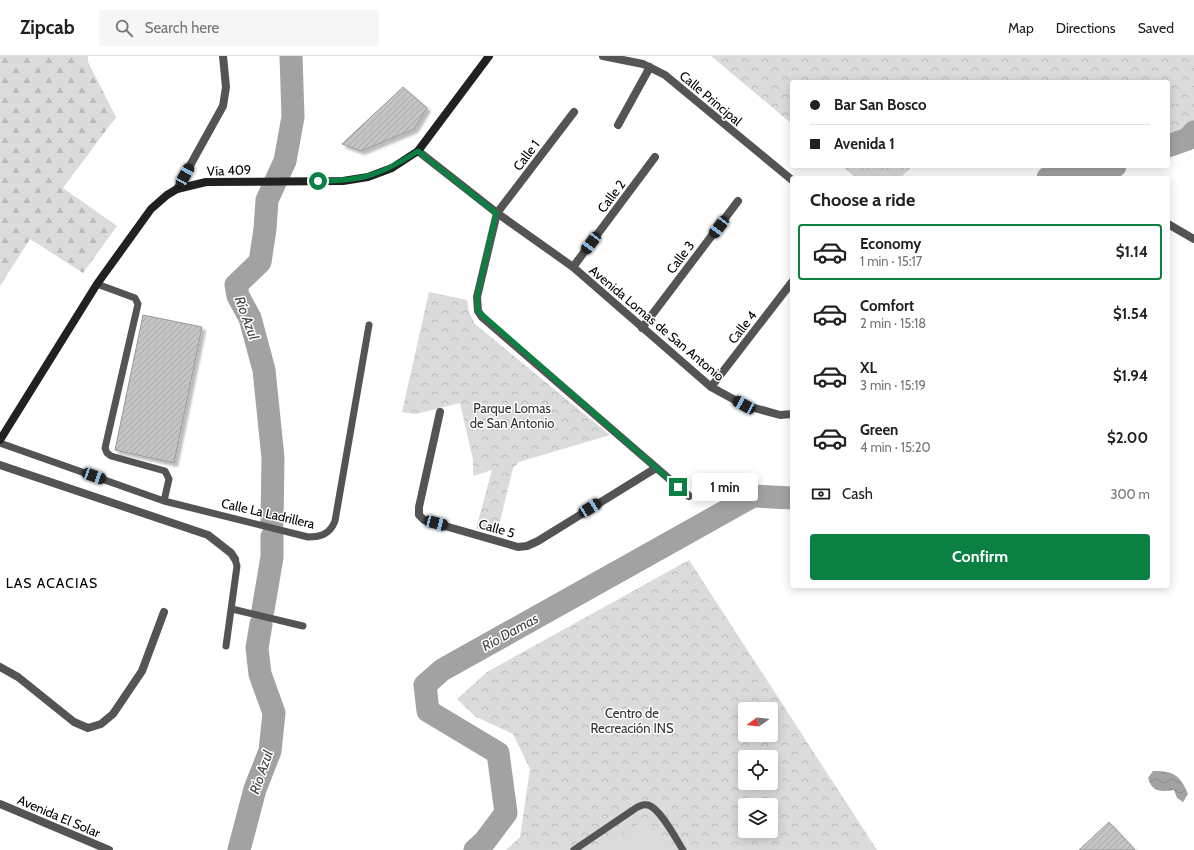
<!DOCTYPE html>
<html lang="en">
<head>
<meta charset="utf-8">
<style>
  :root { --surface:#fff; --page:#f6f6f6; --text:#202124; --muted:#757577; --line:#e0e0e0; --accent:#0b8043 }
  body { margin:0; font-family:Cabin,sans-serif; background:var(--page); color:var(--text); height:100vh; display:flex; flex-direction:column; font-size:15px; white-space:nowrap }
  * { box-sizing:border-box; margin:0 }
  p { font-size:13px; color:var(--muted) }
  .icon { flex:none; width:22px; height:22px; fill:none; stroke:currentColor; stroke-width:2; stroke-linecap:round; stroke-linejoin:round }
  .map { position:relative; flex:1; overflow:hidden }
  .details { position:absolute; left:790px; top:120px; width:380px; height:412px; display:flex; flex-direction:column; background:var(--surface); border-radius:4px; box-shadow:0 2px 10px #0003 }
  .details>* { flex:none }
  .guide { position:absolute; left:790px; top:24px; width:380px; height:88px; border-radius:4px; box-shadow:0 2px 10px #0003; display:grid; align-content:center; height:88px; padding:0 20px; background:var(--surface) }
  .needle { width:26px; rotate:255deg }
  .buttons { position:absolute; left:738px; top:646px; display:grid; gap:8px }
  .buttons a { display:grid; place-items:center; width:40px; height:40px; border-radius:4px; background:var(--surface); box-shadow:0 2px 10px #0003; font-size:20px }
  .end { position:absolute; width:18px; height:18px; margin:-9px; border:5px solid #0b8043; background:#fff; box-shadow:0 0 0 2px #fff }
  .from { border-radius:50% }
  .bubble { position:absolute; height:28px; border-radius:4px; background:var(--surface); box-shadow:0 2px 10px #0003; font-size:13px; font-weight:800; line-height:28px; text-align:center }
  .car { position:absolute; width:12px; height:24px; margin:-12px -6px; border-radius:5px; box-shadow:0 0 3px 1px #0007; background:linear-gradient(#222 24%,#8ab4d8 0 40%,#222 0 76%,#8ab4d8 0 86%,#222 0) }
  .guide b { display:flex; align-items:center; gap:14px; height:38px; font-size:15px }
  .guide b+b { border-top:1px solid var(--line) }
  .guide i { width:10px; height:10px; background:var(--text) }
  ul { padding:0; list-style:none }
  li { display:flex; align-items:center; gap:12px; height:56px; margin:0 8px 6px; padding:0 12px; border:2px solid transparent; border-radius:4px }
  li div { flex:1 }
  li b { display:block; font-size:15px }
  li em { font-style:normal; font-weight:800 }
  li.selected { border-color:var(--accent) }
  li>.icon { width:36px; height:36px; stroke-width:1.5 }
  h2 { padding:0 20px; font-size:18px; line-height:48px }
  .pay { display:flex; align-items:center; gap:10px; height:44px; padding:0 20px; font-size:15px }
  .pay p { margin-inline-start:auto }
  .action { display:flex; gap:8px; margin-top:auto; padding:8px 20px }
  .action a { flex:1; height:46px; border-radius:4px; background:var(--accent); color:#fff; font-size:16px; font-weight:800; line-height:46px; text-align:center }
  header { display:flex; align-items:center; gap:24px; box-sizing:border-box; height:56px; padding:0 20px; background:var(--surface); border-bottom:1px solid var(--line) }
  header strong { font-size:19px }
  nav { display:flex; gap:22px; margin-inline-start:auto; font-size:14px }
  .search { width:280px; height:36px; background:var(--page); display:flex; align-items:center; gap:10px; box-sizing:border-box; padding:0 14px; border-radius:4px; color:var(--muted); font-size:15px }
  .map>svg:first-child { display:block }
  .forest { fill:url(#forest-firs) }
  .park { fill:url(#park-crowns); fill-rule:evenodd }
  .pitch { fill:#dbdbdb }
  .water { fill:url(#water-waves) }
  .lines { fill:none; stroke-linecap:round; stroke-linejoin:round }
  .river { stroke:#a2a2a2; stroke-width:23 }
  .building { fill:url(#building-hatch); stroke:#989898; filter:url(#shadow) }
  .lane { stroke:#545454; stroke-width:7 }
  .street { stroke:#545454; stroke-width:8 }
  .secondary { stroke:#212121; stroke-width:8 }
  .route { stroke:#0b8043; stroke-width:5 }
  .labels { text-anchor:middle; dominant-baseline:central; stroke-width:3; stroke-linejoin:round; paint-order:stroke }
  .street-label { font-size:13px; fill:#000; stroke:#fff }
  .park-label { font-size:13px; fill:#323232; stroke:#fff }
  .water-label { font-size:14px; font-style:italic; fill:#434343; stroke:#fff }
  .neighbourhood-label { font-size:14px; letter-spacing:1px; fill:#000; stroke:#fff }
</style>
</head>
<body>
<header>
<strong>Zipcab</strong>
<div class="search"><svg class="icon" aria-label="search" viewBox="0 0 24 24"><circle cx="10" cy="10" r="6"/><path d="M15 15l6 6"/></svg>Search here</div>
<nav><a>Map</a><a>Directions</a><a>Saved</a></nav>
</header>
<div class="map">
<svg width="1194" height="794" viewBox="0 0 1194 794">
  <defs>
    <pattern id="forest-firs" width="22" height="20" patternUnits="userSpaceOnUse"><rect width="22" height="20" fill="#dbdbdb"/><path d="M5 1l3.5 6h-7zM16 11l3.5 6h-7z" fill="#bababa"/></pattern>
    <pattern id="park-crowns" width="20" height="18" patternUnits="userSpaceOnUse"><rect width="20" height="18" fill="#dbdbdb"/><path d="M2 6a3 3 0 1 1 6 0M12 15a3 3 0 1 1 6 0" fill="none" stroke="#bababa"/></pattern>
    <pattern id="water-waves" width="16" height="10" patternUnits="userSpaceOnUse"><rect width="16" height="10" fill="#a2a2a2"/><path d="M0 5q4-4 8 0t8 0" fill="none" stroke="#8a8a8a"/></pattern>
    <pattern id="building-hatch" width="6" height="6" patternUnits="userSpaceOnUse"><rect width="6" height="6" fill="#c4c4c4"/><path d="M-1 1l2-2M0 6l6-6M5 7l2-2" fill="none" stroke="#a7a7a7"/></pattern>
    <filter id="shadow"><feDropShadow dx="3.5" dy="3.5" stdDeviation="1" flood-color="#0004"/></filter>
  </defs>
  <rect width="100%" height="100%" fill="#fff"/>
  <path class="forest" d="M0 0H88V6L116 61 63 132 117 170 83 217 30 183 0 230Z"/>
  <path class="park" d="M711 0H1194V79L1168 78V26H792V68Z
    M842 110H924L912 111 900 122H856Z
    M429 236 467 244 469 256 475 268 610 379 519 406 513 412 497 478 476 473 492 414 473 420V404L460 347 416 358 402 356Z
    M689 504 877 794H506L520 781 530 713 513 678 476 661 457 643 487 616ZM745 653H771V679H745ZM745 701H771V727H745ZM745 749H771V775H745Z"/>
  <path class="pitch" d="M647 762 668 794H599Z"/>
  <path class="water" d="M1153 715C1174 715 1180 719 1188 738L1183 746 1177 742 1174 734C1160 736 1152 736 1148 722Z"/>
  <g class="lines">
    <path class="river" d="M1168 90 1188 83 1194 76
      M1048 122 1103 114 1115 110
      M272 467 273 402 264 314 250 262 238 240 236 229 260 206 265 173 267 144 285 105 293 61 291 0
      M263 554 272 501V481
      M239 794 255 733 270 695 274 657 260 618 257 592 261 568
      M475 794 485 785 506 757 498 697 428 655 425 629 442 614 753 440 792 442"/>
  </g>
  <path class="building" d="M403 31 427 52 414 73 361 95 342 88Z
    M143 259 202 271 174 407 115 394Z
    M1109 766 1135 794H1079Z"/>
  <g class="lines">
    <path class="lane" d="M97 228 135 242 138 248 105 392 107 397 111 400 165 415 169 423 164 445
      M0 387 164 445 308 481C321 481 330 478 335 465L369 269
      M232 553 303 570
      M226 590 237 510 235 503
      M574 794 633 754C637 751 643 748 648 749 660 752 676 783 683 794"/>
    <path class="street" d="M603 0 643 8 665 19 792 124
      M574 56 497 157 573 211 711 331 744 349 780 359 792 358
      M618 69 650 11
      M418 95 497 157 477 241 478 255 482 261 689 440
      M177 133 223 50 226 31 223 0
      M1168 168 1194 183
      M573 211 655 101
      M642 272 738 145
      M711 331 792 226
      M440 356 419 451V459L424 464 518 491 527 490 538 485 656 412
      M0 409 208 479 231 497 235 503
      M0 611 18 621 74 666 88 672 101 668 113 658 142 615 164 556
      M0 748 109 794"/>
    <path class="secondary" d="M0 384 97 228 151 153 167 139 177 133 206 126 343 125 368 121 392 112 418 95 489 0"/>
  </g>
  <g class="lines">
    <path class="route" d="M318 125C362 125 381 119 418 95L496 157 477 241 478 255 678 431"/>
  </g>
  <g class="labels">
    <g class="street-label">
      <text transform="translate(711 42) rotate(40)">Calle Principal</text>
      <text transform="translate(526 99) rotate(-53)">Calle 1</text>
      <text transform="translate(229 114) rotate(-2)">Vía 409</text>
      <text transform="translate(611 140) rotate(-53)">Calle 2</text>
      <text transform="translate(680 201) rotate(-53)">Calle 3</text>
      <text transform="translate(657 267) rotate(40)">Avenida Lomas de San Antonio</text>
      <text transform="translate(742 271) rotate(-52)">Calle 4</text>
      <text transform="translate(268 457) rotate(13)">Calle La Ladrillera</text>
      <text transform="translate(497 472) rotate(16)">Calle 5</text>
      <text transform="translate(59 760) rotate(23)">Avenida El Solar</text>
    </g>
    <g class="park-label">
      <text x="512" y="352">Parque Lomas<tspan x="512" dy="15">de San Antonio</tspan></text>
      <text x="632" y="657">Centro de<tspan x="632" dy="15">Recreación INS</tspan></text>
    </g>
    <g class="water-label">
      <text transform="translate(247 262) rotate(70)">Río Azul</text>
      <text transform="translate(510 576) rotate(-29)">Río Damas</text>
      <text transform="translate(261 716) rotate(-71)">Río Azul</text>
    </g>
    <g class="neighbourhood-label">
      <text x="52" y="527">LAS ACACIAS</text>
    </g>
  </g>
</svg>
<div class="buttons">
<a><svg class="needle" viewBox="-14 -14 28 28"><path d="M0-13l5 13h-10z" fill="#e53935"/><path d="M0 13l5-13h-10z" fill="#757577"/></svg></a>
<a><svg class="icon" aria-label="locate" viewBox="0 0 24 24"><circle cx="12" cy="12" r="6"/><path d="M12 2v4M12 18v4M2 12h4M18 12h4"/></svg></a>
<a><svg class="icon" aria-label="layers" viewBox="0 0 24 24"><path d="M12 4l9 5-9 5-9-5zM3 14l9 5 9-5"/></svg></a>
</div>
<i class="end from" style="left:318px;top:125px"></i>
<i class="end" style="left:678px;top:431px"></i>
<div class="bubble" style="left:692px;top:417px;width:66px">1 min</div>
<i class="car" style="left:185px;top:119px;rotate:29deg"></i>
<i class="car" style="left:719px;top:171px;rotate:217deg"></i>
<i class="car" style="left:591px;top:187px;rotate:217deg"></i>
<i class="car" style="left:744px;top:349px;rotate:299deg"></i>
<i class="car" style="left:94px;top:420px;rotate:110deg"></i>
<i class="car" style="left:590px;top:452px;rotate:58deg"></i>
<i class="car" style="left:436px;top:467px;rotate:105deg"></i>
<div class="guide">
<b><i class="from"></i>Bar San Bosco</b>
<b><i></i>Avenida 1</b>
</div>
<section class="details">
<h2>Choose a ride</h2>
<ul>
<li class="selected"><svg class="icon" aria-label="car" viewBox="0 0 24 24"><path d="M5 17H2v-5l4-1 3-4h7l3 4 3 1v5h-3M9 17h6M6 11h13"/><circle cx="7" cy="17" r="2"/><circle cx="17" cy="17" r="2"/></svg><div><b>Economy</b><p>1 min · 15:17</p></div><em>$1.14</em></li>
<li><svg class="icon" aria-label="car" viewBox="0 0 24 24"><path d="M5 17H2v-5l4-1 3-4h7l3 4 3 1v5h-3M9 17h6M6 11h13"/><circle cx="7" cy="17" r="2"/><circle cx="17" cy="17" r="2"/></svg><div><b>Comfort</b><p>2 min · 15:18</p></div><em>$1.54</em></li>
<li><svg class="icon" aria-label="car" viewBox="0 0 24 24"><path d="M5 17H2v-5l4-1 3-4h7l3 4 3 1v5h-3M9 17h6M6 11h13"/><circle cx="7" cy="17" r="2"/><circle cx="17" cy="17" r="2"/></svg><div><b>XL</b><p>3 min · 15:19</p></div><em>$1.94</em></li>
<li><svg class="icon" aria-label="car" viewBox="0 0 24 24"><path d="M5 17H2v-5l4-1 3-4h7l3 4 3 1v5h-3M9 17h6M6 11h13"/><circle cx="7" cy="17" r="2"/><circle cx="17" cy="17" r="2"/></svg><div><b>Green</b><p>4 min · 15:20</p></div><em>$2.00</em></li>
</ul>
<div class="pay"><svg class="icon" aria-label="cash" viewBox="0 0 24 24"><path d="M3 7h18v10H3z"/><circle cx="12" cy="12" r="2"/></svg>Cash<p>300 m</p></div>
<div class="action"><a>Confirm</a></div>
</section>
</div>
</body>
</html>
